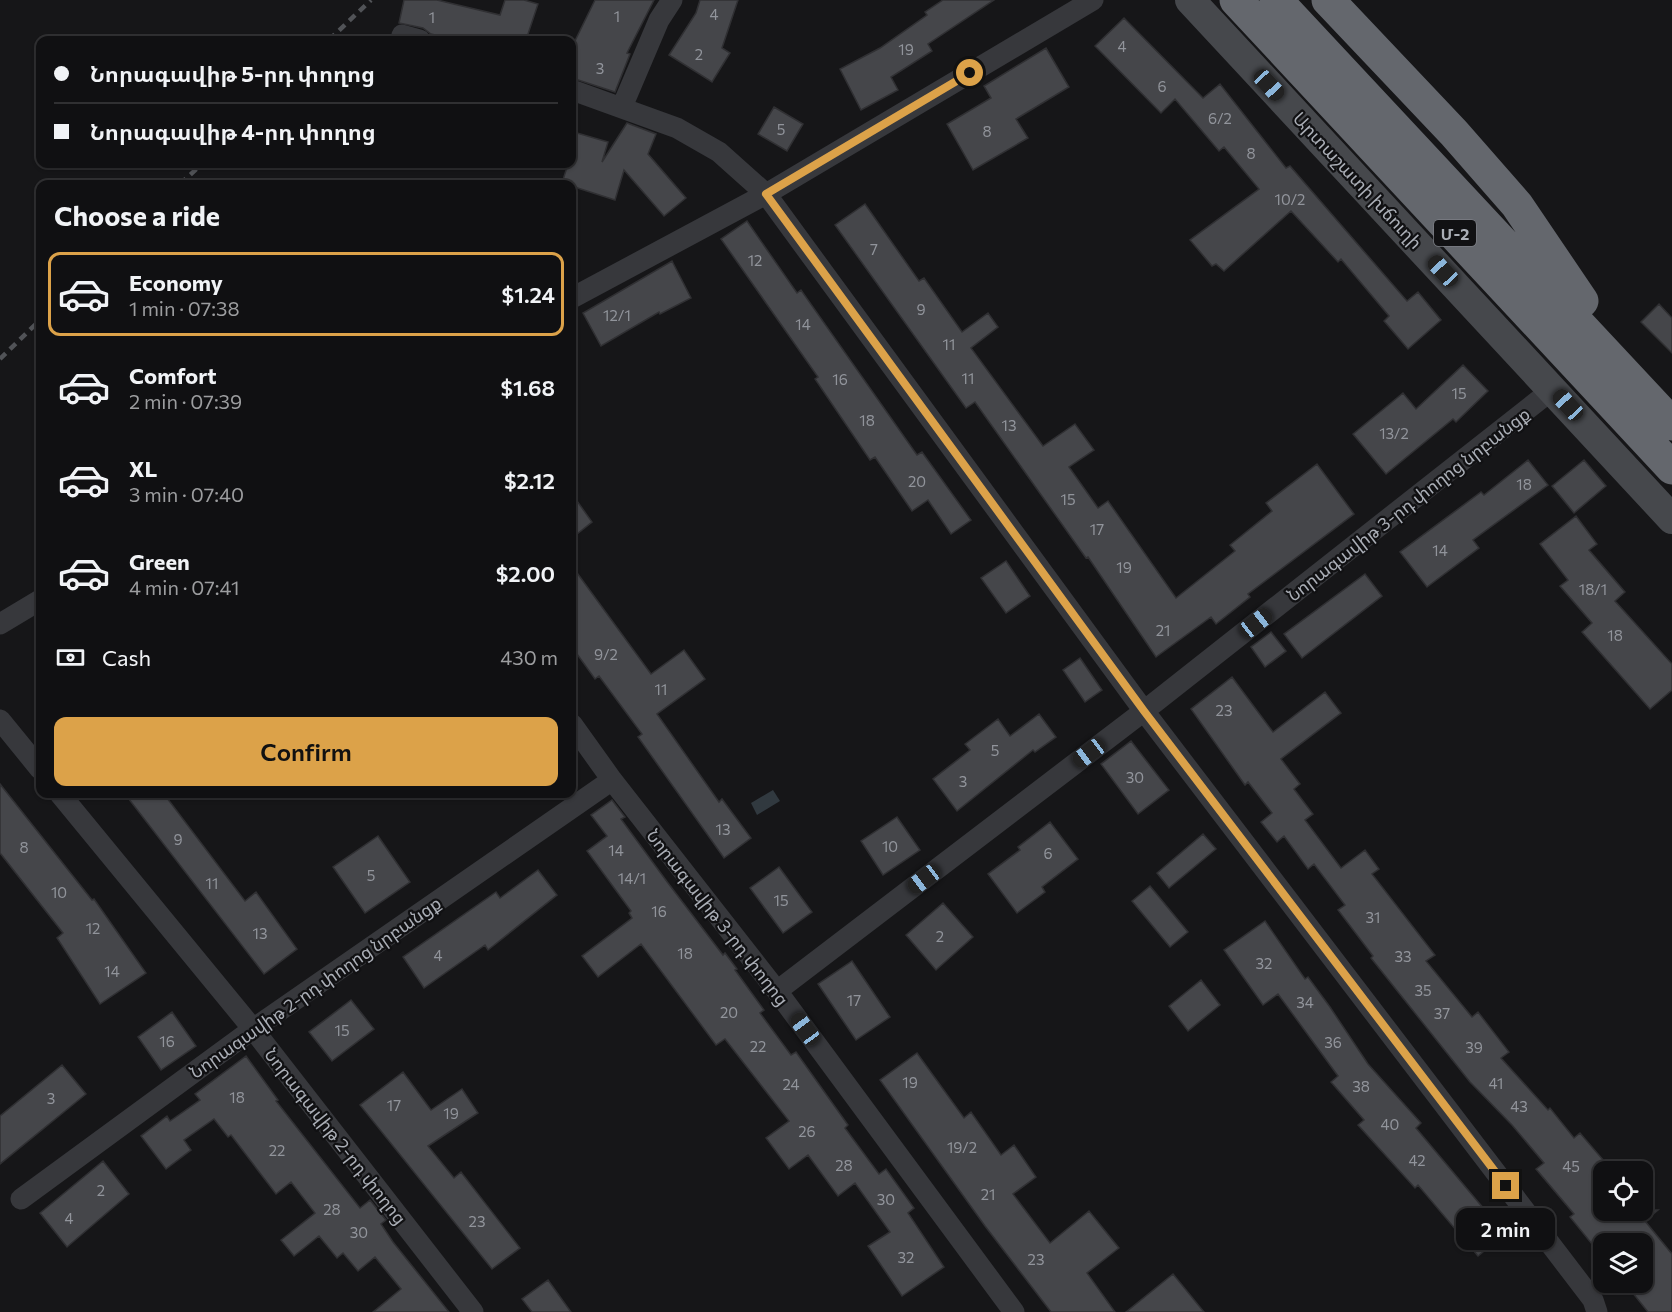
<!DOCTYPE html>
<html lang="en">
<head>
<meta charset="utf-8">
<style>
  :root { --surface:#101012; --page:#1e1e20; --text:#f1f3f6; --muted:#9c9d9f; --line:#303032; --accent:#dca249 }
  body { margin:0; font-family:Commissioner,"Noto Sans Armenian",sans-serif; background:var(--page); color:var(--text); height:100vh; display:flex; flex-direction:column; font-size:22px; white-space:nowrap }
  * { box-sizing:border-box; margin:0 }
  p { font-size:20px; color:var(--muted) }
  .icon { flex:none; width:33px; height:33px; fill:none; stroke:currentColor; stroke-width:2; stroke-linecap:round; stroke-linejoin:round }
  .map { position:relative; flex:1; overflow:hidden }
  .details { position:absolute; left:36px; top:180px; width:540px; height:618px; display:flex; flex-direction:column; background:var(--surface); border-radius:12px; box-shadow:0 2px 4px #0004,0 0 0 2px var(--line) }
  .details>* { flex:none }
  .guide { position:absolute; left:36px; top:36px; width:540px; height:132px; border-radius:12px; box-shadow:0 2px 4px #0004,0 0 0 2px var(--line); display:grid; align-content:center; height:132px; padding:0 18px; background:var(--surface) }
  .tools { position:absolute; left:1593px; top:1161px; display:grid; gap:12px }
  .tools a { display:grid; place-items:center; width:60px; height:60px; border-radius:12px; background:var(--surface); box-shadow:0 2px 4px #0004,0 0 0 2px var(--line); font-size:30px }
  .end { position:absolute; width:27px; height:27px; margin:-14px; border:8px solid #dca249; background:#111; box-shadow:0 0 0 3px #111 }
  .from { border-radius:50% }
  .bubble { position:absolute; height:42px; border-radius:12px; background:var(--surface); box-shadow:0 2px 4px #0004,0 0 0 2px var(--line); font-size:20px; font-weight:600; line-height:42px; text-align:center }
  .car { position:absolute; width:18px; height:36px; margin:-18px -9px; border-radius:8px; box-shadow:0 0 4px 2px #0007; background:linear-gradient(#222 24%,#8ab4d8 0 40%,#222 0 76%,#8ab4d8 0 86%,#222 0) }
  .guide b { display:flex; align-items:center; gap:21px; height:57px; font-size:22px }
  .guide b+b { border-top:2px solid var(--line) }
  .guide i { width:15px; height:15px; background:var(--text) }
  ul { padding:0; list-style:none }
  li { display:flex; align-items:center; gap:18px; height:84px; margin:0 12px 9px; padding:0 6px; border:3px solid transparent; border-radius:12px }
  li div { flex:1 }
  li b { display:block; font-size:22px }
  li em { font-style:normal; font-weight:600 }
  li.current { border-color:var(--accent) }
  li>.icon { width:54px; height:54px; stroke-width:1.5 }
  h2 { padding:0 18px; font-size:27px; line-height:72px }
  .pay { display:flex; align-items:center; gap:15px; height:66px; padding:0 18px; font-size:22px }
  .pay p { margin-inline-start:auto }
  .primary-button { display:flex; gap:12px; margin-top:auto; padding:12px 18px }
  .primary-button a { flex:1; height:69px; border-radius:12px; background:var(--accent); color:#111; font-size:24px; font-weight:600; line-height:69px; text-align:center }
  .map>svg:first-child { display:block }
  .water { fill:#31393f }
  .building { fill:#45464a; stroke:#303033; stroke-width:1.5 }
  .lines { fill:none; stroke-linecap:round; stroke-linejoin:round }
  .street { stroke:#37383c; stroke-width:21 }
  .secondary { stroke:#46484c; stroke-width:30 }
  .highway { stroke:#64676d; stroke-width:33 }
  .rail { stroke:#515357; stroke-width:4.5; stroke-dasharray:8 6; stroke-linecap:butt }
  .route { stroke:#dca249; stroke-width:8 }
  .labels { text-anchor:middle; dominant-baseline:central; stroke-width:4.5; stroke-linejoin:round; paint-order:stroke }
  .number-label { font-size:15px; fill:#91949b }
  .shield { fill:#111113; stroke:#7c7f85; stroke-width:1.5 }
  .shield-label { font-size:16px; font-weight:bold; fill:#aaaeb6 }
  .street-label { font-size:18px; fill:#aaaeb6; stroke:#111113 }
</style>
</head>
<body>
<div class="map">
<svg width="1672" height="1312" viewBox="0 0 1672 1312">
  <rect width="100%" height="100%" fill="#161618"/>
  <path class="water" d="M773 790 780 801 757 815 751 803Z"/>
  <path class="building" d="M404 0H437L500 15 505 0H524L538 4 526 40H456L431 34 423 28 399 23Z
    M595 0H654L627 53 630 54 615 92 572 78V47Z
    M700 0H738L722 48 730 53 712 82 669 55 696 13Z
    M943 0H994L928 44 932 51 891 77 898 90 861 110 840 69 880 48 927 15 925 12Z
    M1124 18 1203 98 1220 84 1286 168 1290 166 1407 301 1418 292 1441 320 1408 349 1384 321 1389 316 1341 259 1338 262 1291 211 1224 271 1216 264 1212 266 1190 240 1259 189 1224 147 1219 151 1175 99 1161 113 1095 46Z
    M1046 48 1069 87 1016 119 1028 138 973 170 947 124 991 98 984 86Z
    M774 107 803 124 787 151 758 134Z
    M627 123 656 134 648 154 686 198 664 216 624 170 615 200 562 183 568 164H572L577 133 608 142 602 162Z
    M865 204 919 281 924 278 962 332 988 313 998 327 971 348 1043 446 1075 424 1094 450 1069 467 1098 508 1108 501 1176 598 1235 551 1230 545 1272 511 1266 503 1317 464 1354 514 1248 594 1250 597 1216 624 1211 617 1156 657 1088 557 1086 558 975 402 966 408 835 225Z
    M747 221 797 293 801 290 917 455 922 452 971 520 951 534 928 500 912 511 875 457 870 460 815 379 818 377 721 239Z
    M672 261 691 298 660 314 659 312 601 346 583 313Z
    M1659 304 1672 318V353L1641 322Z
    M1463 365 1488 391 1456 422 1453 419 1386 474 1353 434 1403 393 1416 409Z
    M1528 460 1548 485 1473 540 1479 548 1427 587 1400 552 1481 492 1484 495Z
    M1584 460 1606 486 1574 513 1552 486Z
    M572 494 592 522 572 538Z
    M1576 516 1597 544 1589 550 1625 592 1615 601 1672 664V690L1650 709 1582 632 1592 623 1560 586 1568 580 1540 544Z
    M1006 561 1030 596 1006 613 981 578Z
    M572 566 651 674 684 650 705 679 657 714 719 802 722 799 751 838 724 858 638 737 642 734 599 676 595 679 572 647Z
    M1365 574 1382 596 1302 658 1284 634Z
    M1271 632 1286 651 1265 667 1251 647Z
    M1080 658 1102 690 1085 702 1063 670Z
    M1232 677 1273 732 1325 692 1341 713 1281 759 1300 784 1294 789 1313 814 1305 820 1341 868 1365 850 1379 869 1372 874 1435 955 1426 961 1472 1017 1478 1012 1509 1052 1501 1058 1548 1110 1550 1108 1574 1138 1580 1133 1604 1161V1210H1658L1645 1221 1672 1254V1312H1648L1624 1282H1642V1244H1592L1570 1217 1574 1214 1536 1169 1544 1163 1512 1125 1470 1082 1371 958 1373 956 1338 910 1345 905 1314 864 1308 869 1284 836 1277 842 1261 822 1272 813 1248 782 1245 785 1191 709Z
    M1039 714 1056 737 1035 752 1033 750 957 811 933 779 970 750 965 744 998 719 1010 736Z
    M1131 741 1169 790 1138 814 1101 764Z
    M0 784 92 900 94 899 146 973 100 1004 57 938 63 933 0 853Z
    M125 794H164L245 901 256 892 297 949 264 974Z
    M612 800 625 817 621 819 668 883 723 955 725 953 737 969 735 970 764 1010 760 1013 791 1055 796 1052 848 1125 845 1128 879 1174 886 1169 914 1208 908 1213 944 1267 902 1296 868 1246 890 1232 855 1183 838 1196 808 1155 789 1169 766 1138 789 1121 725 1039 716 1045 641 944 598 977 582 956 632 918 629 913 631 911 587 851 607 836 591 815Z
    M897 817 920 850 883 875 861 841Z
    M1050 822 1078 859 1042 887 1045 892 1017 913 988 874 1020 850 1018 847Z
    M1203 834 1216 849 1169 888 1157 873Z
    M378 836 410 882 365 913 333 867Z
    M779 867 812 912 783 933 750 888Z
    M538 870 557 895 488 950 485 945 424 988 403 957 496 892 500 898Z
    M1150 886 1188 932 1170 947 1132 901Z
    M943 903 973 937 936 970 906 935Z
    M1265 921 1305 979 1308 977 1330 1007 1368 1064 1421 1123 1416 1128 1505 1234 1478 1256 1418 1185 1415 1188 1358 1125 1364 1120 1331 1082 1338 1076 1278 994 1263 1005 1224 950Z
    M852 961 890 1017 856 1040 818 984Z
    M1201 980 1220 1005 1188 1031 1169 1006Z
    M351 1000 374 1029 332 1061 309 1032Z
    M172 1012 196 1046 161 1070 138 1037Z
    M917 1053 964 1118 971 1112 1001 1155 1014 1145 1036 1177 1013 1194 1050 1243 1089 1211 1119 1248 1087 1273 1115 1312H1051L985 1226 880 1080Z
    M246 1056 278 1100 276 1101 360 1208 370 1200 386 1220 381 1224 393 1242 449 1312H373L401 1289 375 1257 358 1271 343 1253 337 1258 319 1236 294 1256 281 1240 315 1213 291 1182 276 1194 231 1135 228 1137 214 1119 184 1140 191 1150 166 1169 141 1136 167 1116 170 1121 200 1100 195 1094Z
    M62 1065 86 1094 0 1164V1116Z
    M403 1072 431 1110 462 1089 478 1113 428 1146 454 1178 461 1172 520 1248 492 1269 360 1105Z
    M103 1161 129 1194 67 1247 40 1213Z
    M1173 1274 1204 1312H1126Z
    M548 1280 571 1312H532L522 1299Z"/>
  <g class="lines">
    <path class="street" d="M402 35 420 40
      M572 90 677 128 719 152 766 194 1144 711 1593 1300 1597 1312
      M622 107 659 20 672 0
      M572 298 766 194 1093 0
      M0 624 40 600
      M0 720 40 769
      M572 724 612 780 777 991 1014 1312
      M60 794 253 1029 473 1312
      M777 991 1144 711 1553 389
      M21 1199 253 1029 612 780"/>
    <path class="secondary" d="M1190 0 1672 519"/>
    <path class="highway" d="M1236 0 1672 468
      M1276 0 1672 424
      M1328 0 1454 133 1517 205 1582 301"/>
    <path class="rail" d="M329 40 371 0
      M180 184 202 164
      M0 359 40 320"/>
  </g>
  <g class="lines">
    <path class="route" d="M970 73 766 194 1144 711 1506 1186"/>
  </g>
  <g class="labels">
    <g class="number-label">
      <text x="714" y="14">4</text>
      <text x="617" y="16">1</text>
      <text x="432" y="17">1</text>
      <text x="1122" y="46">4</text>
      <text x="906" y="49">19</text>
      <text x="699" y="54">2</text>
      <text x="600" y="68">3</text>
      <text x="1162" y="86">6</text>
      <text x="1220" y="118">6/2</text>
      <text x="781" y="129">5</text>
      <text x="987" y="131">8</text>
      <text x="1251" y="153">8</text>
      <text x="1290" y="199">10/2</text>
      <text x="874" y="249">7</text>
      <text x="755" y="260">12</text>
      <text x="921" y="309">9</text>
      <text x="617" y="315">12/1</text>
      <text x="803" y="324">14</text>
      <text x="949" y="344">11</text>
      <text x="968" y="378">11</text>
      <text x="840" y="379">16</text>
      <text x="1459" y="393">15</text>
      <text x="867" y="420">18</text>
      <text x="1009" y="425">13</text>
      <text x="1394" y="433">13/2</text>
      <text x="917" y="481">20</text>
      <text x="1524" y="484">18</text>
      <text x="1068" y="499">15</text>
      <text x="1097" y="529">17</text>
      <text x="1440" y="550">14</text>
      <text x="1124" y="567">19</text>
      <text x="1593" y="589">18/1</text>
      <text x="1163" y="630">21</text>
      <text x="1615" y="635">18</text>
      <text x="606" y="654">9/2</text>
      <text x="661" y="689">11</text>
      <text x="1224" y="710">23</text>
      <text x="995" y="750">5</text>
      <text x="1135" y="777">30</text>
      <text x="963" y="781">3</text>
      <text x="723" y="829">13</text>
      <text x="178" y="839">9</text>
      <text x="890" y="846">10</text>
      <text x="24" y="847">8</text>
      <text x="616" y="850">14</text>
      <text x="1048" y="853">6</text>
      <text x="371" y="875">5</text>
      <text x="632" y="878">14/1</text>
      <text x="212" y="883">11</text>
      <text x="59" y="892">10</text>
      <text x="781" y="900">15</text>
      <text x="659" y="911">16</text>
      <text x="1373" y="917">31</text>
      <text x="93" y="928">12</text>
      <text x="260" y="933">13</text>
      <text x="940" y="936">2</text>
      <text x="685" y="953">18</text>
      <text x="438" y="955">4</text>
      <text x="1403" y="956">33</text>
      <text x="1264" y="963">32</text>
      <text x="112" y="971">14</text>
      <text x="1423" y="990">35</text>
      <text x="854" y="1000">17</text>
      <text x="1305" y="1002">34</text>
      <text x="729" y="1012">20</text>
      <text x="1442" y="1013">37</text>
      <text x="342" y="1030">15</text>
      <text x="167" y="1041">16</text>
      <text x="1333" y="1042">36</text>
      <text x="758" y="1046">22</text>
      <text x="1474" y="1047">39</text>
      <text x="910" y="1082">19</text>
      <text x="1496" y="1083">41</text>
      <text x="791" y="1084">24</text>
      <text x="1361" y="1086">38</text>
      <text x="237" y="1097">18</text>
      <text x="51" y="1098">3</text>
      <text x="394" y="1105">17</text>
      <text x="1519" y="1106">43</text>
      <text x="451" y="1113">19</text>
      <text x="1390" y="1124">40</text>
      <text x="807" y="1131">26</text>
      <text x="962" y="1147">19/2</text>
      <text x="277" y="1150">22</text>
      <text x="1417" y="1160">42</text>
      <text x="844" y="1165">28</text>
      <text x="1571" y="1166">45</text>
      <text x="101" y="1190">2</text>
      <text x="988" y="1194">21</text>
      <text x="886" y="1199">30</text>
      <text x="332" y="1209">28</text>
      <text x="69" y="1218">4</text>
      <text x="477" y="1221">23</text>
      <text x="359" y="1232">30</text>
      <text x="906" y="1257">32</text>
      <text x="1036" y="1259">23</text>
    </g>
    <rect class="shield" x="1434" y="220" width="42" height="26" rx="4.5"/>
    <g class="shield-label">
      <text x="1455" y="233">Մ-2</text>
    </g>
    <g class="street-label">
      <text transform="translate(1358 180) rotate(47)">Արտաշատի խճուղի</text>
      <text transform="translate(1408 504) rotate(-38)">Նորագավիթ 3-րդ փողոց նրբանցք</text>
      <text transform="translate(718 917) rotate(52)">Նորագավիթ 3-րդ փողոց</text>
      <text transform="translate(315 987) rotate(-35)">Նորագավիթ 2-րդ փողոց նրբանցք</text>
      <text transform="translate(336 1136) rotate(52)">Նորագավիթ 2-րդ փողոց</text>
    </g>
  </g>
</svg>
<div class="tools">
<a><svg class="icon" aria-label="locate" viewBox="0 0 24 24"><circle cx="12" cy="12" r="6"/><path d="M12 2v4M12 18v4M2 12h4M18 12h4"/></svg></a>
<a><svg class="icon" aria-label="layers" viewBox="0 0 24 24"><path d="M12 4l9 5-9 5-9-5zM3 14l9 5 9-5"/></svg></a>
</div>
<i class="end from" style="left:970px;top:73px"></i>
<i class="end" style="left:1506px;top:1186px"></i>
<div class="bubble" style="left:1456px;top:1208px;width:99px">2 min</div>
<i class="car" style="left:1269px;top:85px;rotate:137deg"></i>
<i class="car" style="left:1443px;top:271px;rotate:317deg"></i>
<i class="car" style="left:1568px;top:405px;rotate:317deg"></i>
<i class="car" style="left:1256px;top:623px;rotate:52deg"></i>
<i class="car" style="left:1089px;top:753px;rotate:233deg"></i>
<i class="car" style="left:924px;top:879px;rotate:233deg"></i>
<i class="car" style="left:805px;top:1029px;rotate:324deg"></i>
<div class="guide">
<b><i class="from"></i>Նորագավիթ 5-րդ փողոց</b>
<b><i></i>Նորագավիթ 4-րդ փողոց</b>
</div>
<section class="details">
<h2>Choose a ride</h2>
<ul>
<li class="current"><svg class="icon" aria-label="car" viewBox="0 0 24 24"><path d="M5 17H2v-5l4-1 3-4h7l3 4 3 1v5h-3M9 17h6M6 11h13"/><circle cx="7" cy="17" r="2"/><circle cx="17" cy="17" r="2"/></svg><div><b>Economy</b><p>1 min · 07:38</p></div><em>$1.24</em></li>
<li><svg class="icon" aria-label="car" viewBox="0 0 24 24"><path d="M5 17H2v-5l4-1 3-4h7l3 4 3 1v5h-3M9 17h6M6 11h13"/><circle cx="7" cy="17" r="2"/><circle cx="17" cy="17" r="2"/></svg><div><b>Comfort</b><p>2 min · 07:39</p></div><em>$1.68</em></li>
<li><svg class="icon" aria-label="car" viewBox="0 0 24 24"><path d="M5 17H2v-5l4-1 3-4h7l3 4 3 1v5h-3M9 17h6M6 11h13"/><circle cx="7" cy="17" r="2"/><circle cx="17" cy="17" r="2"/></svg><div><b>XL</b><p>3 min · 07:40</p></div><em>$2.12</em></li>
<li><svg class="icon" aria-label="car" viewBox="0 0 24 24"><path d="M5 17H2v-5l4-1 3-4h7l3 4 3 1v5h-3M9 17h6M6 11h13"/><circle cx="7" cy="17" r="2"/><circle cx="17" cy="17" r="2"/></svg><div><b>Green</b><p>4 min · 07:41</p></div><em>$2.00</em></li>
</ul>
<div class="pay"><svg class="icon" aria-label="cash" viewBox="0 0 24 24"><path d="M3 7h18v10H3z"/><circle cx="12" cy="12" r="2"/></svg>Cash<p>430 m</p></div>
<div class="primary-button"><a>Confirm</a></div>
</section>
</div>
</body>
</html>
